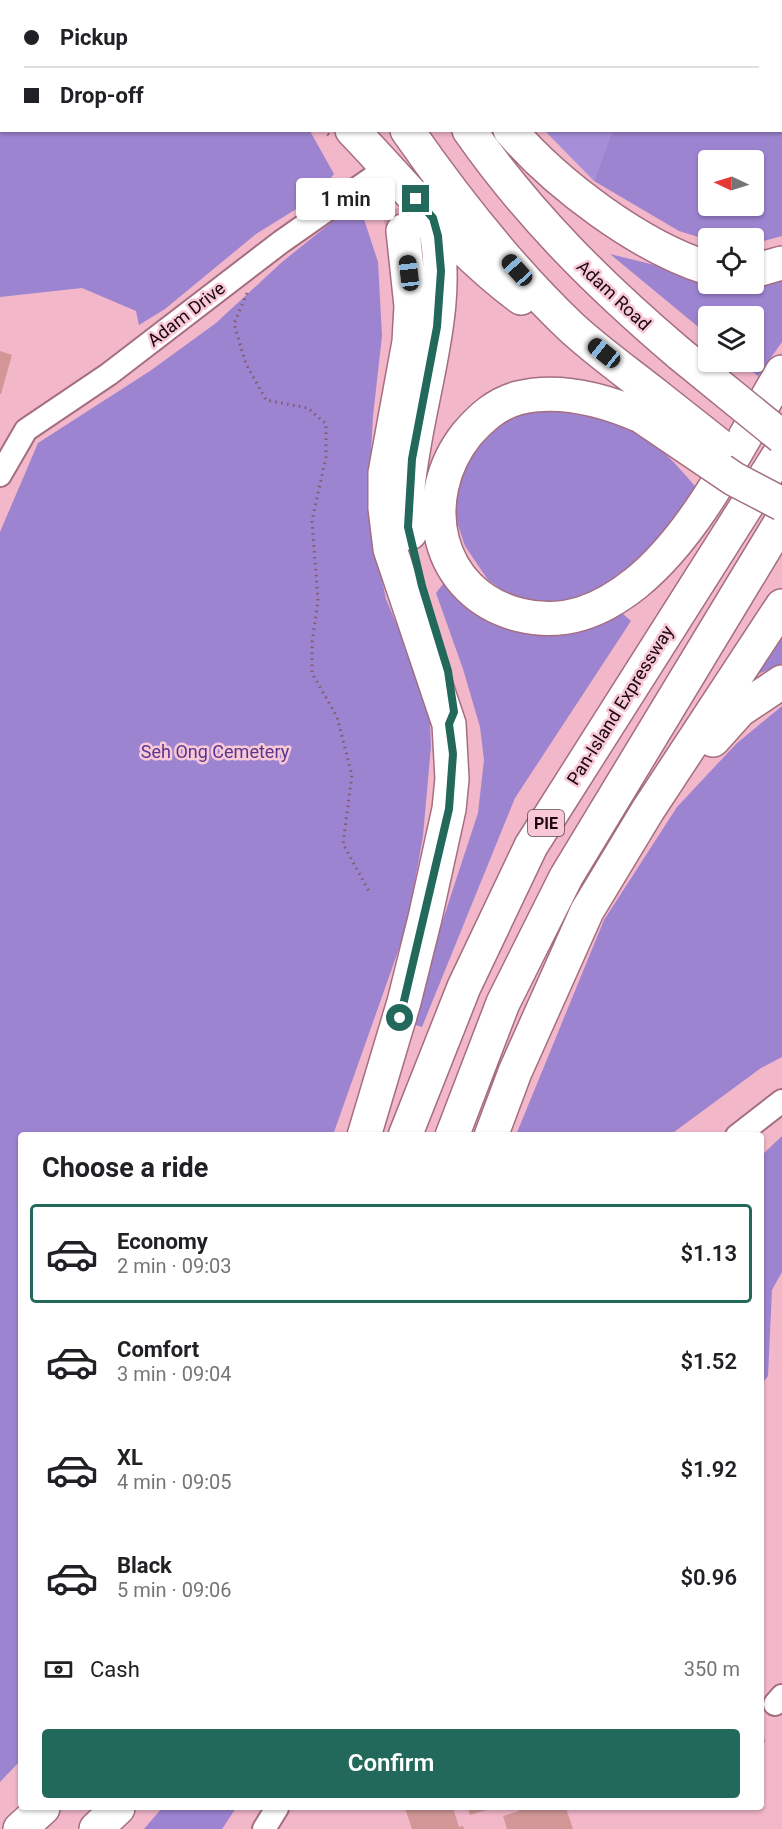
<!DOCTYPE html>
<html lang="en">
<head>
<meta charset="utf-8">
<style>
  :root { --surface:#fff; --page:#f2f2f2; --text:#202124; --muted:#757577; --line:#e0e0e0; --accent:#22685b }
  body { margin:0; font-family:Roboto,sans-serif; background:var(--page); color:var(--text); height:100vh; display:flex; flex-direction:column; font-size:22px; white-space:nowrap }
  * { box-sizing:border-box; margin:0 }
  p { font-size:20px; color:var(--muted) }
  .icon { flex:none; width:33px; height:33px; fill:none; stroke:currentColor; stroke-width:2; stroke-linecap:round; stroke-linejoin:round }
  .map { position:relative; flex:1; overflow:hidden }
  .side { position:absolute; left:18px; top:1132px; width:746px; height:678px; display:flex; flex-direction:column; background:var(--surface); border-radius:6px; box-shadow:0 2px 4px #0004 }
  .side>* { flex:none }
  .banner { position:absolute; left:0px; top:0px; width:783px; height:132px; box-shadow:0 2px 4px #0004; display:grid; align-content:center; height:132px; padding:0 24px; background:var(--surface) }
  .needle { width:39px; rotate:274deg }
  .tools { position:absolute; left:698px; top:150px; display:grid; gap:12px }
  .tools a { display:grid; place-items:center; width:66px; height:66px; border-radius:6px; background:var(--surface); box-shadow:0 2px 4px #0004; font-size:30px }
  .end { position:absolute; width:27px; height:27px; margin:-14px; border:8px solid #22685b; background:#fff; box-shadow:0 0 0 3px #fff }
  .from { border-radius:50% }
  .bubble { position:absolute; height:42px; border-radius:6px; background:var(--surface); box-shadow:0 2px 4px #0004; font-size:20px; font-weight:600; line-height:42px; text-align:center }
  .car { position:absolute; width:18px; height:36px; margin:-18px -9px; border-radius:8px; box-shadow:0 0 4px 2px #0007; background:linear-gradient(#222 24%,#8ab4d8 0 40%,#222 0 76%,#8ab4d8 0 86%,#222 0) }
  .banner b { display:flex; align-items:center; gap:21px; height:57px; font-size:22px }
  .banner b+b { border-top:2px solid var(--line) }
  .banner i { width:15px; height:15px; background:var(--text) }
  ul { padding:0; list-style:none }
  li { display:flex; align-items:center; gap:18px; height:99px; margin:0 12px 9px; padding:0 12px; border:3px solid transparent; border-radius:6px }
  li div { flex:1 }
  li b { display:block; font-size:22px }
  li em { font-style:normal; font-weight:600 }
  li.active { border-color:var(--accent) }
  li>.icon { width:54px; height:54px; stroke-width:1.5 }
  h2 { padding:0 24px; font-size:27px; line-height:72px }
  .pay { display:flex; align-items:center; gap:15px; height:66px; padding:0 24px; font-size:22px }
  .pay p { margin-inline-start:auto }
  .button { display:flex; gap:12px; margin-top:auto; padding:12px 24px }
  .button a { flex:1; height:69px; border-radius:6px; background:var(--accent); color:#fff; font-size:24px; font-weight:600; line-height:69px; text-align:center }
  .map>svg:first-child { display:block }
  .green { fill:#a68ed9 }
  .forest { fill:#9d84d1; fill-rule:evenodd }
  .building { fill:#d29697 }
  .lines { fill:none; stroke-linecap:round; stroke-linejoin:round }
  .highway-tunnel { stroke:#d29dad; stroke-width:33; stroke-dasharray:33 16; stroke-linecap:butt }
  .minor-casing { stroke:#a46e80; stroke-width:26 }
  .highway-casing { stroke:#a46e80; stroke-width:36 }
  .path { stroke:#815a67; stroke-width:3; stroke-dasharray:1.5 4.5; stroke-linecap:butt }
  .minor { stroke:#fff; stroke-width:22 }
  .highway { stroke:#fff; stroke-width:33 }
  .highway-bridge-casing { stroke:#a46e80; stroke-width:36; stroke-linecap:butt }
  .highway-bridge { stroke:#fff; stroke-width:33 }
  .route { stroke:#22685b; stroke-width:8 }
  .labels { text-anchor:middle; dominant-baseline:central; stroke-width:5; stroke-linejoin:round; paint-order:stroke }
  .shield { fill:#f8c8d6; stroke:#5e424b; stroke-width:1.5 }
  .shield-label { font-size:16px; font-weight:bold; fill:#1c0810 }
  .street-label { font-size:18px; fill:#1c0810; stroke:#f8c8d6 }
  .park-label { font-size:18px; fill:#593590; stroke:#f8c8d6 }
</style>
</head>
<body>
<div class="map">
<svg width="782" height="1829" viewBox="0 0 782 1829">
  <rect width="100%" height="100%" fill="#f2b7c9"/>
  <path class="green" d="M442 0H541L542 1 443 2Z
    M545 131H612L594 181Z"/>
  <path class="forest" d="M0 0 133 1 2 2V130L310 131 334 174 314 198 256 234 165 309 139 325 136 311 82 288 0 297Z
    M541 0H782V236L753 244V238L708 240 679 231 594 181 612 131 782 130V2ZM708 160H753V206H708Z
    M358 201 378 262 382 336 373 416 369 486 373 536 386 599 429 701 431 746 423 836 407 926 333 1135 21 1136V1760L0 1782V532L38 443 150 371 216 323 282 262Z
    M610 254 699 276 708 284H753L782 278V342L758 376 740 362H753V316H708V335Z
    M544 410C571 413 602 414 627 426 656 439 676 465 697 488L645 555 594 596 536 605 502 590 488 580 465 546 453 510 456 469 492 430 518 414Z
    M447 579 555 633 599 625 621 612 631 621 515 798 422 1027 409 1023 478 813 484 760 480 727 463 669 436 593Z
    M782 637V664L751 677Z
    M782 706V1057L761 1068 670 1135H516L604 920 677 807 736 744Z
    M782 1136V1272L772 1290 768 1376 761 1385V1156Z
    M162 1808H236L222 1829H144Z"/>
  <path class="building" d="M0 351 12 355 1 394H0Z
    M760 1737 766 1740 760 1751Z
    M405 1808H453L459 1827 463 1826 464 1829H412Z
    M468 1808H493L470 1815Z
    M518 1808H566L573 1829H507L503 1816 519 1811Z"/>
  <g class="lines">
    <path class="highway-tunnel" d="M385 161 393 180 403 231"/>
    <g class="minor-casing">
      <path id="minor" d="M0 475 26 430 109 374 281 242 388 167
        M737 1136 782 1101
        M775 1704 782 1696
        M264 1829 277 1808"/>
    </g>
    <g class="highway-casing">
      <path id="highway" d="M233 0 234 2
        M289 0 290 2
        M324 0 325 2
        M402 0 404 2
        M352 130C407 187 457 251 521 298
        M407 130C455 199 510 269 571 327 598 352 628 373 657 396
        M469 130C529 216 601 287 680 354
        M510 130C556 184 640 247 708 268
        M753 271 782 263
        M641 416C604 400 558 388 518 398 496 404 481 418 467 434 416 498 435 594 520 615 564 626 601 611 636 583 699 532 740 442 782 372
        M410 533C404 506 409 474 414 446 426 372 453 293 433 218
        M713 740 740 710 782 682
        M364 1136 404 1002 425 918 449 809 452 779 449 724 390 549 385 508V473L409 342 411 306 403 231
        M405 1136 464 987 531 846 782 450
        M452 1136 503 1003 566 877 782 520
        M491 1136 515 1072 587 911 648 810 782 606
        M20 1829 43 1808
        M96 1829 118 1808"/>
    </g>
    <path class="path" d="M323 130 329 135
      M247 293 234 324 246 364 266 400 308 408 326 424V457L312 521 318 601 312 643V673L337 717 352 775 343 844 370 893"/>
    <use href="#minor" class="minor"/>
    <use href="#highway" class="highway"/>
    <g class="highway-bridge-casing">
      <path id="highway-bridge" d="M680 354 782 437
        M657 396 719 445
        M641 416 734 479 782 504"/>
    </g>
    <use href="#highway-bridge" class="highway-bridge"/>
  </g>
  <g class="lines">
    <path class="route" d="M400 1018 449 809 453 754 449 724 454 712 448 671 422 586 408 527 412 459 437 327 441 271 438 236 433 218 416 199"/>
  </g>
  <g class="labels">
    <rect class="shield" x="528" y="810" width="36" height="26" rx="4.5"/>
    <g class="shield-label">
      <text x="546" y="823">PIE</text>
    </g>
    <g class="street-label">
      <text transform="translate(614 295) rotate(43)">Adam Road</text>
      <text transform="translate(186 314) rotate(-38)">Adam Drive</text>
      <text transform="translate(620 705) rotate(-58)">Pan-Island Expressway</text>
    </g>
    <g class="park-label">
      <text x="215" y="751">Seh Ong Cemetery</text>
    </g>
  </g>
</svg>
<div class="tools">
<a><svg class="needle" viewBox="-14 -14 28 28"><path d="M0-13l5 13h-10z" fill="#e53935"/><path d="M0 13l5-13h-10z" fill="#757577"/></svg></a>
<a><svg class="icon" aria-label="locate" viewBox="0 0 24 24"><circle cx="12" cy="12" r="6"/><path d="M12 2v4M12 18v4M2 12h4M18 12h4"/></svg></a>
<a><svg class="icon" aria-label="layers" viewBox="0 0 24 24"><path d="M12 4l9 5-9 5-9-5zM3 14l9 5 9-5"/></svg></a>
</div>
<i class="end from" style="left:400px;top:1018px"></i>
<i class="end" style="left:416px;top:199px"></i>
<div class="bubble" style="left:296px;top:178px;width:99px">1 min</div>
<i class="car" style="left:517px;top:270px;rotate:318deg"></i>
<i class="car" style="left:409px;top:273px;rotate:353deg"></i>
<i class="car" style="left:604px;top:353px;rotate:309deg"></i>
<div class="banner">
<b><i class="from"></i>Pickup</b>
<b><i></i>Drop-off</b>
</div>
<section class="side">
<h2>Choose a ride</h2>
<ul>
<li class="active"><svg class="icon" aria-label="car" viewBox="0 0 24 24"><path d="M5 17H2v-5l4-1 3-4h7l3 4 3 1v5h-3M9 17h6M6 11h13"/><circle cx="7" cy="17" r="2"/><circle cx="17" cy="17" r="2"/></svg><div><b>Economy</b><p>2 min · 09:03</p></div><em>$1.13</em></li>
<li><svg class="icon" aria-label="car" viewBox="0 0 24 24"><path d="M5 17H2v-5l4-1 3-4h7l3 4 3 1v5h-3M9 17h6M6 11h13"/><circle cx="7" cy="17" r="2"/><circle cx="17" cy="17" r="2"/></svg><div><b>Comfort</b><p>3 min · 09:04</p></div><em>$1.52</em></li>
<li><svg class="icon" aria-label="car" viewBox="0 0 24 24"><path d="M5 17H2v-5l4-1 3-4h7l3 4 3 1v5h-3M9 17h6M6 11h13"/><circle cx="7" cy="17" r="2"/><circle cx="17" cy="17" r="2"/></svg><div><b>XL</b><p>4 min · 09:05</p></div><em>$1.92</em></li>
<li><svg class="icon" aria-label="car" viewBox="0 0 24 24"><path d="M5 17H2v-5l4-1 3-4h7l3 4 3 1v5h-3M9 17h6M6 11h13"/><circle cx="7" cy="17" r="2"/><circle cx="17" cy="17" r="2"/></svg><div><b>Black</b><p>5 min · 09:06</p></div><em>$0.96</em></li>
</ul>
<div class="pay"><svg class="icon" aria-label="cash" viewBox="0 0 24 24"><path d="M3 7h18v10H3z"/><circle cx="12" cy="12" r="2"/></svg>Cash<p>350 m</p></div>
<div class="button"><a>Confirm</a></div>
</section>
</div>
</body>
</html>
